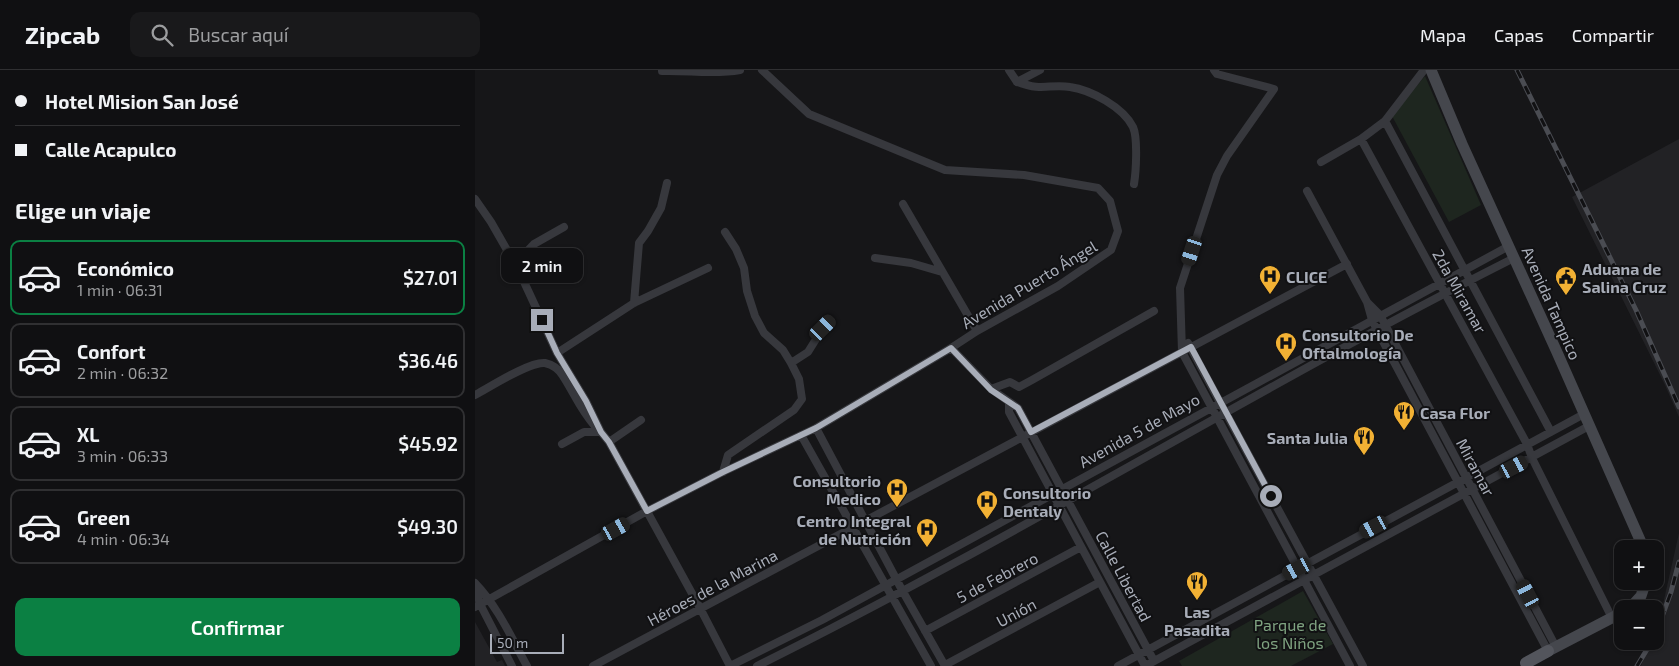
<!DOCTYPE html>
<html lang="es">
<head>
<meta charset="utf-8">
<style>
  :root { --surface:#101012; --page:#19191b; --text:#f1f3f6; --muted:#9c9d9f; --line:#303032; --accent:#0b8043 }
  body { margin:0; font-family:"Exo 2",sans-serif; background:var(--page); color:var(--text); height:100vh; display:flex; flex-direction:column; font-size:19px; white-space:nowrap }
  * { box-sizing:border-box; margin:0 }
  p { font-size:16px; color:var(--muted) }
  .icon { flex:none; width:28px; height:28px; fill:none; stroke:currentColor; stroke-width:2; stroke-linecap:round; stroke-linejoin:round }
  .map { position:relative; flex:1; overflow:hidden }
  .panel { display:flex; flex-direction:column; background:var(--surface); width:475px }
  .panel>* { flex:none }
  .hud { display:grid; align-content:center; height:110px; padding:0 15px; background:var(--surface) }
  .controls { position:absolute; left:1139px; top:470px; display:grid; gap:10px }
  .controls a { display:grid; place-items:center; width:50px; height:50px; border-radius:10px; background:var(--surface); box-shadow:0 1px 4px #0004,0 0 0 1px var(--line); font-size:25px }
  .scale { position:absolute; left:15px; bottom:12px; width:74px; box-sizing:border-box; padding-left:5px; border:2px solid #a8adb8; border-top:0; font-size:14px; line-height:18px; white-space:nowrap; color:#a8adb8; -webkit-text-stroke:4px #111113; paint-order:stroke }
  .end { position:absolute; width:22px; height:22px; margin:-11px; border:6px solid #a8adb8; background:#111; box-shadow:0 0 0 2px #111 }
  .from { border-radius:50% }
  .bubble { position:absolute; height:35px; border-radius:10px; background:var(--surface); box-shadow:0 1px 4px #0004,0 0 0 1px var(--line); font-size:16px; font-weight:600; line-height:35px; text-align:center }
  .car { position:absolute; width:15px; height:30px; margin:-15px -8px; border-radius:6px; box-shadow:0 0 4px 1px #0007; background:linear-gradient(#222 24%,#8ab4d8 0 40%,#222 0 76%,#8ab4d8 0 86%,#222 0) }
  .hud b { display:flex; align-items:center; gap:18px; height:48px; font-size:19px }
  .hud b+b { border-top:1px solid var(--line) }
  .hud i { width:12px; height:12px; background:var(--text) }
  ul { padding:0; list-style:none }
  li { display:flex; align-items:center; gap:15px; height:75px; margin:0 10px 8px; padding:0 5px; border:2px solid var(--line); border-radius:10px }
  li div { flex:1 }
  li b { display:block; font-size:19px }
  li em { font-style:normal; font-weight:600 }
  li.active { border-color:var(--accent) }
  li>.icon { width:45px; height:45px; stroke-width:1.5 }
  h2 { padding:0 15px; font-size:22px; line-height:60px }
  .cta { display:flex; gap:10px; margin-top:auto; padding:10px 15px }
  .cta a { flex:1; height:58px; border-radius:10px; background:var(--accent); color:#fff; font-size:20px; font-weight:600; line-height:58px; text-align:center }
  header { display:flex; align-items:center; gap:30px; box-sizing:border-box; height:70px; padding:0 25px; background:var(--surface); border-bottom:1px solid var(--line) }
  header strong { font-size:24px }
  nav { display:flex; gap:28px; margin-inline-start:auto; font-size:18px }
  .search { width:350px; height:45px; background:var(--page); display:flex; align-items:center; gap:12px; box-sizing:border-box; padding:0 18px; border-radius:10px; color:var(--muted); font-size:19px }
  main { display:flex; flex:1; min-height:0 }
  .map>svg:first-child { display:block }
  .built { fill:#222225 }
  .green { fill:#1e261f }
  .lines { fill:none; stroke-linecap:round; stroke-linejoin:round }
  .street { stroke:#37383d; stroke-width:8 }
  .secondary { stroke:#45474d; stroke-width:11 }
  .primary { stroke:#53555c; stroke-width:12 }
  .rail-casing { stroke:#4a4c52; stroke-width:5 }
  .rail { stroke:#111113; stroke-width:3; stroke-dasharray:9; stroke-linecap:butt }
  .route { stroke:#a8adb8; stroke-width:6 }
  .labels { text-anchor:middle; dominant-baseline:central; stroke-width:4; stroke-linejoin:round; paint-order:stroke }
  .poi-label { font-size:16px; font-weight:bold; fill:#a8adb8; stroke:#111113; text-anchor:start }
  .street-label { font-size:16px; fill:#a8adb8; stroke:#111113 }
  .park-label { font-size:16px; fill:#7fa381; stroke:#111113 }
</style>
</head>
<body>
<header>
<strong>Zipcab</strong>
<div class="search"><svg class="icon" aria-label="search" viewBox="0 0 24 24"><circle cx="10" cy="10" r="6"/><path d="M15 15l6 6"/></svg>Buscar aquí</div>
<nav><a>Mapa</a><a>Capas</a><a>Compartir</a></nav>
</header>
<main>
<section class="panel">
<div class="hud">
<b><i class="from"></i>Hotel Mision San José</b>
<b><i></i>Calle Acapulco</b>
</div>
<h2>Elige un viaje</h2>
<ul>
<li class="active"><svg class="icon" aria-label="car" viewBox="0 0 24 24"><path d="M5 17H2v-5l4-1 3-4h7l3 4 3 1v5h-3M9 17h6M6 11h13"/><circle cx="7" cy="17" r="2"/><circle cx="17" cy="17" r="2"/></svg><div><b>Económico</b><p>1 min · 06:31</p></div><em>$27.01</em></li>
<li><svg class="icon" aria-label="car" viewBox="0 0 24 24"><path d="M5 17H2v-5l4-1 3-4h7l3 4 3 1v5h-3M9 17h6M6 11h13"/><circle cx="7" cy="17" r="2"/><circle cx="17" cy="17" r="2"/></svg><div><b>Confort</b><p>2 min · 06:32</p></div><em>$36.46</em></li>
<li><svg class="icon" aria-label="car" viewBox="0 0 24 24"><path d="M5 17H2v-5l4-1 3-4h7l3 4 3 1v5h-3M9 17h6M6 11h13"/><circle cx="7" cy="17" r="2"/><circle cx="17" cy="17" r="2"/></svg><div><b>XL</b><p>3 min · 06:33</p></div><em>$45.92</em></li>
<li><svg class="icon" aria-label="car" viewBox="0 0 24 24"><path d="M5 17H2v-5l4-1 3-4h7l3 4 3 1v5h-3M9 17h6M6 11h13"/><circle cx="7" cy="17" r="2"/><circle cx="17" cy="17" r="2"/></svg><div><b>Green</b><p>4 min · 06:34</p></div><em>$49.30</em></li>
</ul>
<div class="cta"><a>Confirmar</a></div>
</section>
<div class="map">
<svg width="1204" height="596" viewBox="0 0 1204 596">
  <rect width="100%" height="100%" fill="#161618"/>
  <path class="built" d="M1204 69V347L1190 315 1097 127Z
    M1204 463V596H1166L1176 571H1180V559L1186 543Z
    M0 552 22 592 27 590 30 596H0Z"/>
  <path class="green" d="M950 6 1006 135 974 152 917 46Z
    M828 521 858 574 816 596H707L704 591Z"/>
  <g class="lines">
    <path class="street" d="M534 0 542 12 565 0
      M739 0 742 4 799 19 752 86 742 105 705 218 707 282 875 596
      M187 1C213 0 239 5 265 0
      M542 12C549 14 557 17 564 17 574 17 585 15 595 17 616 20 648 37 658 57 663 68 661 102 659 114
      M910 51 1076 362
      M886 69 1052 374 1057 388 1137 548
      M846 92 886 69 910 51 949 0
      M832 121 892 232 897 250 902 260 1073 581
      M0 129 16 152 44 201 82 283 111 331 126 362 134 372 225 538 255 596
      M428 134 502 261
      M400 188 436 193 467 202
      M40 194 59 174 89 157
      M159 233 164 173 173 161 186 138 192 113
      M893 233 905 245 1081 577
      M713 273 888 596
      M476 278 516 319 543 338 679 591
      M82 283 159 233 233 198
      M316 293 333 282 348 258 356 251
      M516 319 535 312 544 317 557 310 679 241
      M0 325C15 317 55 291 70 293 79 295 84 299 88 306 99 323 105 339 119 355
      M534 333V342L670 596
      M341 358 427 520 470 596
      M326 365 456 596
      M134 372 166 350
      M87 374 109 362H126
      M248 402 253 385 319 340 327 329 324 309 316 293 308 280 289 263 280 246 272 221 269 198 261 179 250 162
      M0 513C23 537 36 567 52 596
      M0 517 5 534 37 596
      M0 537 172 441 248 402 341 358 476 278 502 261 583 216 636 180 643 161 635 131 623 118 549 105 470 100 334 44 287 0
      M450 561 606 477
      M470 595 625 512
      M118 596 872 194
      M255 596 347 550 1034 176
      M282 596C539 469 783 317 1039 188
      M643 596 1109 344
      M670 596 1114 356"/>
    <path class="secondary" d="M956 0 987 74 1081 280 1169 479
      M1154 539 1166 526 1171 511
      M1073 581 1148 542"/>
    <path class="primary" d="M1051 593 1073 581"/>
    <g class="rail-casing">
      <path id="rail" d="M1042 0 1161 240 1204 337
        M1180 566 1196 522 1204 492
        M1162 596 1177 571"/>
    </g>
    <use href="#rail" class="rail"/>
  </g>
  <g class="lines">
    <path class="route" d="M67 250 82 283 111 331 126 362 134 372 172 441 248 402 341 358 476 278 516 320 543 338 556 362 716 277 796 426"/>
  </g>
  <defs>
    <g id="hospital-pin" transform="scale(1.125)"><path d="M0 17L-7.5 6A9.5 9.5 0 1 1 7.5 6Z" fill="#f2b134" stroke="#111113"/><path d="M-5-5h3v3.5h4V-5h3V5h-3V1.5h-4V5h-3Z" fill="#111"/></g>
    <g id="civic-pin" transform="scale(1.125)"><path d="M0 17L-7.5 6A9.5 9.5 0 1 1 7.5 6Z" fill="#f2b134" stroke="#111113"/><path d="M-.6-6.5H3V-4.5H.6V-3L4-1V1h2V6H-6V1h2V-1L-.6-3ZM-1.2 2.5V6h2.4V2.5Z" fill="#111"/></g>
    <g id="restaurant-pin" transform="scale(1.125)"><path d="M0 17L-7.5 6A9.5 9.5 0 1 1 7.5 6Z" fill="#f2b134" stroke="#111113"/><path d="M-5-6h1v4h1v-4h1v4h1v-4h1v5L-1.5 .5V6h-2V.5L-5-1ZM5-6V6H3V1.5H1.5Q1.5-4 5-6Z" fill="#111"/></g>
  </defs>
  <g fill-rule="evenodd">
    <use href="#hospital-pin" x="795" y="206"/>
    <use href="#civic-pin" x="1091" y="207"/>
    <use href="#hospital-pin" x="811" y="273"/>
    <use href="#restaurant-pin" x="929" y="342"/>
    <use href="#restaurant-pin" x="889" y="367"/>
    <use href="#hospital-pin" x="422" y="419"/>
    <use href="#hospital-pin" x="512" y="431"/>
    <use href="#hospital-pin" x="452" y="459"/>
    <use href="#restaurant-pin" x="722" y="512"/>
  </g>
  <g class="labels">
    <g class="poi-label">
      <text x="1107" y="198">Aduana de<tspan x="1107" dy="18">Salina Cruz</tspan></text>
      <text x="811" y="206">CLICE</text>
      <text x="827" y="264">Consultorio De<tspan x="827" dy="18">Oftalmología</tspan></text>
      <text x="945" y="342">Casa Flor</text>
      <text x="873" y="367" text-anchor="end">Santa Julia</text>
      <text x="406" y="410" text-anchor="end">Consultorio<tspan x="406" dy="18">Medico</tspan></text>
      <text x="528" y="422">Consultorio<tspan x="528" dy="18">Dentaly</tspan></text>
      <text x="436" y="450" text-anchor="end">Centro Integral<tspan x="436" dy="18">de Nutrición</tspan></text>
      <text x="722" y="541" text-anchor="middle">Las<tspan x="722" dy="18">Pasadita</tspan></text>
    </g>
    <g class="street-label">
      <text transform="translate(554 214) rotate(-31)">Avenida Puerto Ángel</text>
      <text transform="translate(985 221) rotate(61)">2da Miramar</text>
      <text transform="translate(1077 233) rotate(66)">Avenida Tampico</text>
      <text transform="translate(664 360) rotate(-29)">Avenida 5 de Mayo</text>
      <text transform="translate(1001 397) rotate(62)">Miramar</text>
      <text transform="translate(649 506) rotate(62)">Calle Libertad</text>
      <text transform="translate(522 507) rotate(-28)">5 de Febrero</text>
      <text transform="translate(237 517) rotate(-28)">Héroes de la Marina</text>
      <text transform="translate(541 542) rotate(-28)">Unión</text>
    </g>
    <g class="park-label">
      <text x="815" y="554">Parque de<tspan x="815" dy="18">los Niños</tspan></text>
    </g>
  </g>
</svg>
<div class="controls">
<a>+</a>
<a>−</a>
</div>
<div class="scale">50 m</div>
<i class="end from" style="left:796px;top:426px"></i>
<i class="end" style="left:67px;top:250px"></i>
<div class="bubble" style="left:26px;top:178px;width:82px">2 min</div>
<i class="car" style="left:717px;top:181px;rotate:198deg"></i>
<i class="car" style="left:348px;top:258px;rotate:45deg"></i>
<i class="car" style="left:1039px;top:397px;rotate:62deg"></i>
<i class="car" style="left:899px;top:457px;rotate:242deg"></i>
<i class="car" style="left:141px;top:459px;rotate:61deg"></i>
<i class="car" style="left:822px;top:499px;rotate:242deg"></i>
<i class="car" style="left:1053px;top:524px;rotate:332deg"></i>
</div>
</main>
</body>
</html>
